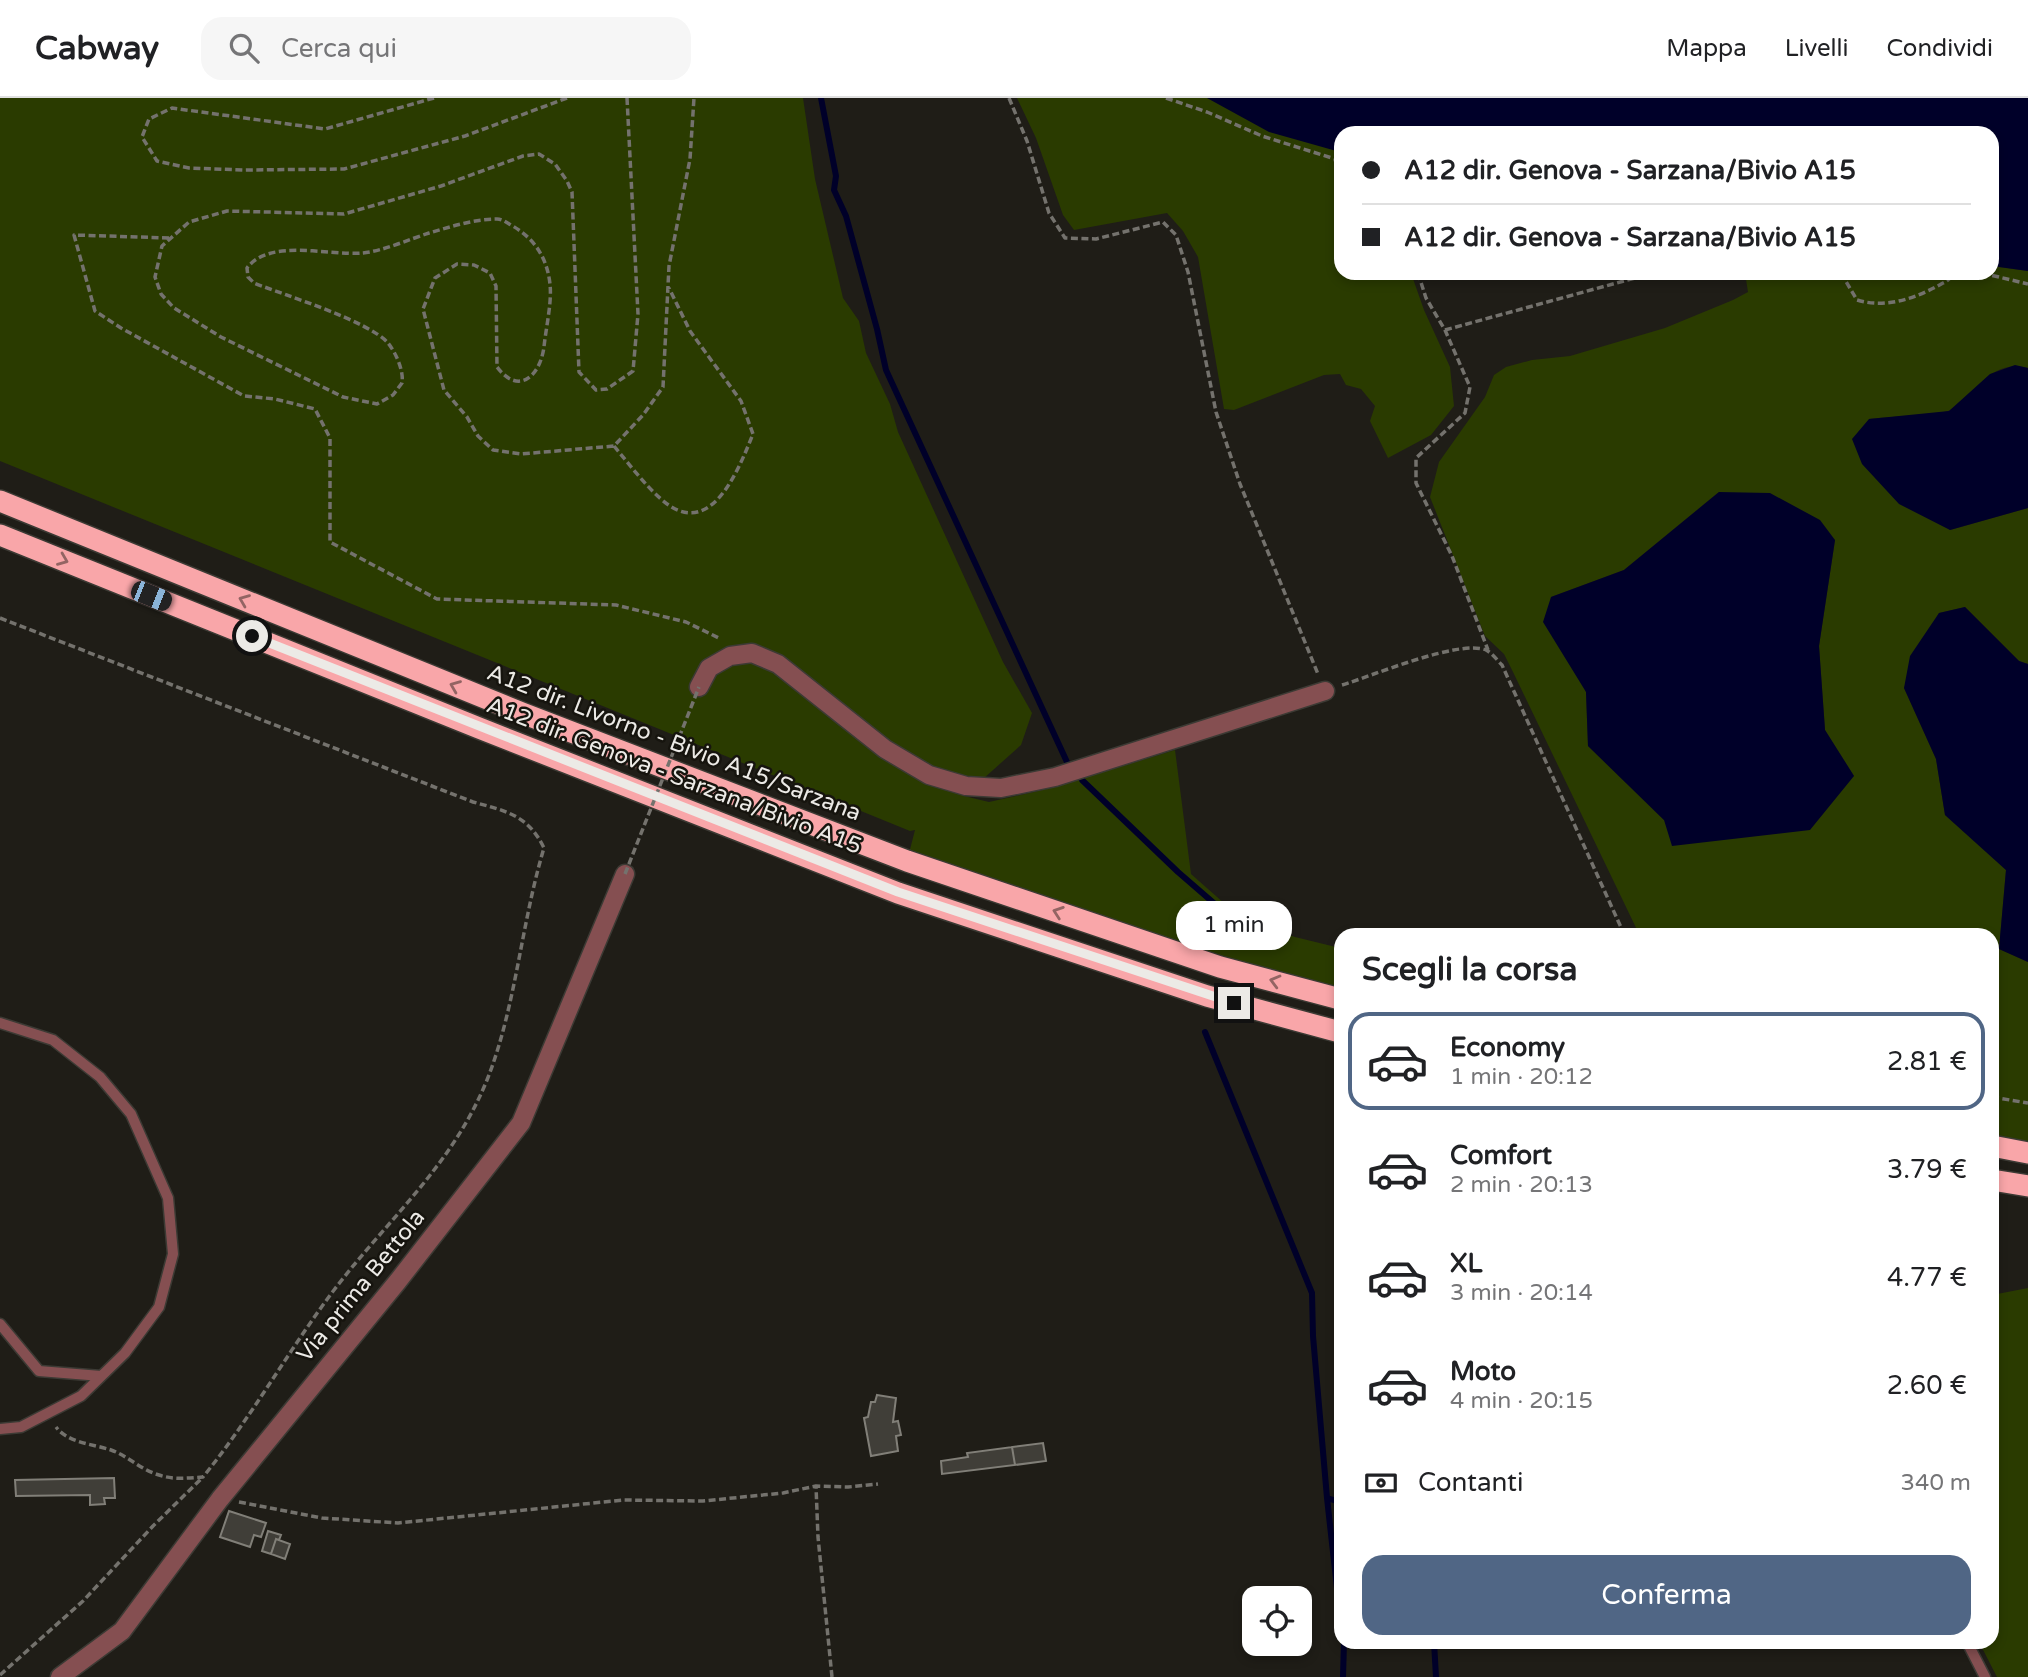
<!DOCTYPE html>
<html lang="it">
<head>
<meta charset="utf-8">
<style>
  :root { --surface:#fff; --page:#f6f6f6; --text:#202124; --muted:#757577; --line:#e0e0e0; --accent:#506685 }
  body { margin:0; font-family:"Varela Round",sans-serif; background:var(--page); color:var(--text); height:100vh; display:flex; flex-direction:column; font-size:26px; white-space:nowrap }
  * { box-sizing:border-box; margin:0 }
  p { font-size:23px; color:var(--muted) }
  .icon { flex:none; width:38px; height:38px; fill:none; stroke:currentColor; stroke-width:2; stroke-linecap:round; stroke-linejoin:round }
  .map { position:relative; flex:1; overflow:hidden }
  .details { position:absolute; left:1334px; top:830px; width:665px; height:721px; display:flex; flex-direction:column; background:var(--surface); border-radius:21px; box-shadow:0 4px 10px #0003 }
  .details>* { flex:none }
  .top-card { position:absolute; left:1334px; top:28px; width:665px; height:154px; border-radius:21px; box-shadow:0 4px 10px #0003; display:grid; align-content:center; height:154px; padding:0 28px; background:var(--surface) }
  .buttons { position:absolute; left:1242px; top:1488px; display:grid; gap:14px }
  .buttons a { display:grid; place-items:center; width:70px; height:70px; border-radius:14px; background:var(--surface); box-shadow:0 4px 10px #0003; font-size:35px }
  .end { position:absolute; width:32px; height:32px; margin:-16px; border:9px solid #eceae6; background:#111; box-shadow:0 0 0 4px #111 }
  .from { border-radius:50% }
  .bubble { position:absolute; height:49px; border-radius:21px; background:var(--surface); box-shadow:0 4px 10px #0003; font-size:23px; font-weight:600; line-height:49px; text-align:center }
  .car { position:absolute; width:21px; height:42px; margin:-21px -10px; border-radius:9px; box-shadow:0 0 5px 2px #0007; background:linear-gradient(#222 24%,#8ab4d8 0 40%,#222 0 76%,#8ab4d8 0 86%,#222 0) }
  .top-card b { display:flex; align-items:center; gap:24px; height:66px; font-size:26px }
  .top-card b+b { border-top:2px solid var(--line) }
  .top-card i { width:18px; height:18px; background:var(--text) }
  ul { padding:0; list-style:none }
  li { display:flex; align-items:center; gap:21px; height:98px; margin:0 14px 10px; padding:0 14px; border:4px solid transparent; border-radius:21px }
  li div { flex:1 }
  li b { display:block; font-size:26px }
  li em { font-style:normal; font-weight:600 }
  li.on { border-color:var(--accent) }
  li>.icon { width:63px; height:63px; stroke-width:1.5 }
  h2 { padding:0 28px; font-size:32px; line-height:84px }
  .pay { display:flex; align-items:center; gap:18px; height:77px; padding:0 28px; font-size:26px }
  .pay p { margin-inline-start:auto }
  .action { display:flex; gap:14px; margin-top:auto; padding:14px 28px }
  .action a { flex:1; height:80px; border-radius:21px; background:var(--accent); color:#fff; font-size:28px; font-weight:600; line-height:80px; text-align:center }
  header { display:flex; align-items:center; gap:42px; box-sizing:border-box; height:98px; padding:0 35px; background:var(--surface); border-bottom:2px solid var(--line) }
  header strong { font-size:33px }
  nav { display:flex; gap:38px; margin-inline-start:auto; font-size:24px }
  .search { width:490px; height:63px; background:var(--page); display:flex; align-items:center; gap:18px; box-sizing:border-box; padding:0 24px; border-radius:21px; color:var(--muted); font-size:26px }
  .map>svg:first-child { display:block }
  .green { fill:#2a3b00; fill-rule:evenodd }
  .water { fill:#000029 }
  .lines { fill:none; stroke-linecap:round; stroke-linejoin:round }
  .stream { stroke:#000029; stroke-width:6 }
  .building { fill:#403e38; stroke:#817f78; stroke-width:2 }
  .service-casing { stroke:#3c3a34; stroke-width:13 }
  .minor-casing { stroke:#3c3a34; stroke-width:21 }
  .motorway-casing { stroke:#3c3a34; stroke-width:24 }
  .path { stroke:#74726d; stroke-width:3.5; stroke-dasharray:7 3.5; stroke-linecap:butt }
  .service { stroke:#854f51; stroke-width:10 }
  .minor { stroke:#854f51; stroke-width:18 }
  .motorway { stroke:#f9a6a9; stroke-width:21 }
  .path-bridge { stroke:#74726d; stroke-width:3.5; stroke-dasharray:7 3.5; stroke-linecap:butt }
  .oneway { stroke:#936463 }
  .route { stroke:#eceae6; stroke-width:9 }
  .labels { text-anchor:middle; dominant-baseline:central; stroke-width:5; stroke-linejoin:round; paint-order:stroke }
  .street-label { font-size:23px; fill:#eceae6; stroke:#16140e }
</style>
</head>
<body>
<header>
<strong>Cabway</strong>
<div class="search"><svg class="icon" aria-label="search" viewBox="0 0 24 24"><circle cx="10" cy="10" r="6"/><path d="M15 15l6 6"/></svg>Cerca qui</div>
<nav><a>Mappa</a><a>Livelli</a><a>Condividi</a></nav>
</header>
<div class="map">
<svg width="2028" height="1579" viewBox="0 0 2028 1579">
  <rect width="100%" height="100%" fill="#1f1d17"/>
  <path class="green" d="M0 0H803L815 81 843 200 859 223 866 255 890 306 898 334 1003 564 1032 615 1021 647 964 698 989 704 1051 690 1175 652 1191 776 1242 821 1295 839 1340 850V901L907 763 915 732 910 733 0 363Z
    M1017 0H1207L1340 54V175H1411L1424 212 1450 269 1454 308 1431 337 1388 360 1370 323 1375 308 1361 291 1346 287 1340 276 1324 277 1234 312 1224 311 1198 159 1183 133 1167 115 1074 132 1063 117 1036 40Z
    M1992 168 2028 173V270C1988 261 1979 295 1950 312 1942 317 1883 319 1869 321L1950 432 2028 410V566L2019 563 1965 509 1939 515 1904 590 1936 661 1945 717 2006 772 1999 851 2028 864V1055L1992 1048V836H1639L1513 574 1504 556 1485 538 1430 399 1439 364 1485 299 1494 277 1506 269 1532 262 1570 258 1665 230 1733 202 1748 194 1745 175H1992ZM1719 394 1835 442 1819 548 1825 632 1854 678 1664 722 1588 648 1586 594 1551 499 1624 472Z
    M2028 1190V1579H1997L1979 1544H1992V1197Z"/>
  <path class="water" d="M1207 0H2028V173L1992 168V35H1340V54L1269 34Z
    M2015 267 2028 270V410L1950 432 1899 406 1862 366 1852 341 1869 321 1949 313 1990 276Z
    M1719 394 1770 395 1820 422 1835 442 1819 548 1825 632 1854 678 1810 732 1672 748 1664 722 1588 648 1586 594 1543 524 1551 499 1624 472Z
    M1965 509 2019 563 2028 566V864L1999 851 2006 772 1945 717 1936 661 1904 590 1910 558 1939 515Z"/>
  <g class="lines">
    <path class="stream" d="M821 0 836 78 834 92 846 118 877 231 886 272 1067 664
      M1082 682 1178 774 1223 813 1227 822 1217 849
      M1205 934 1312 1195 1313 1238 1327 1400 1340 1404
      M1327 1400 1340 1517
      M1434 1544 1436 1579
      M1343 1579 1344 1544"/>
  </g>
  <path class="building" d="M877 1297 896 1300 893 1324 898 1323 901 1337 896 1338 898 1353 871 1358 864 1320 868 1319 871 1304H875Z
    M1043 1345 1046 1363 1015 1367 1012 1349Z
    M1012 1349 1015 1367 942 1376 941 1363 968 1359 967 1355Z
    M114 1380 115 1400H104L105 1406 90 1407V1397L16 1398 15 1382Z
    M229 1413 266 1425 261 1439 254 1437 250 1449 220 1439Z
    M268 1433 281 1437 279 1442 276 1441 271 1456 262 1453Z
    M276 1441 290 1446 285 1461 271 1456Z"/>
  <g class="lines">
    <g class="service-casing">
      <path id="service" d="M0 925 53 942 100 979 131 1016 168 1100 173 1156 159 1209 125 1255 81 1298 21 1329 0 1331
        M0 1226 39 1273 101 1278
        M1967 1544 1985 1579"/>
    </g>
    <g class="minor-casing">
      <path id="minor" d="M699 589 709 570 730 558 752 555 778 566 885 651 929 677 966 688 1001 690 1055 679 1325 593
        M60 1579 122 1533 220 1401 398 1183 521 1025 625 776"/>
    </g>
    <g class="motorway-casing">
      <path id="motorway" d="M0 403 522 615 907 763 1220 869 1340 901
        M0 437 479 630 898 795 1207 898 1340 934
        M1992 1048 2028 1055
        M1992 1082 2028 1088"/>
    </g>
    <path class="path" d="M434 0 325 31 172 10 149 21 142 39 157 63 189 70 244 72 344 71 465 38 567 0
      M627 0 638 216 633 273 607 291 596 292 579 274 572 94 567 83 555 66 539 56 523 58 441 88 344 116 227 113 189 124 162 148 155 179 161 196 174 210 221 239 343 299 377 306 393 297 402 285C404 273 396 255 388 245 369 223 284 197 254 185L248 179 247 170C269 140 330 158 363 155 383 153 410 141 429 135 450 129 474 121 497 121 502 121 506 124 511 127 534 140 547 159 550 186 552 205 546 229 544 249 540 278 519 298 497 269L496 188 490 175 474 167 457 166 435 180 423 211 444 292 467 319 478 338 493 352 521 356 614 348 643 317 663 289 669 168 690 61 694 0
      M1009 0 1027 43 1049 115 1065 140 1096 141 1163 124 1176 137 1188 174 1216 314 1240 386 1318 576
      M1166 0 1207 14 1262 38 1335 61 1340 80
      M169 140 74 137 95 213 121 230 244 298 275 301 315 311 330 340V444L437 501 616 507 686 524 721 541
      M1418 175 1426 200 1445 232 1470 289 1465 315 1416 360V385L1452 458 1488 552
      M1740 175C1749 178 1756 182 1763 175
      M1841 175 1857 202C1886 211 1917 200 1943 185 1948 183 1952 178 1956 175
      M1982 175 2028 186
      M1445 232 1653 175
      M614 348C629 366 644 386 661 401 710 445 738 373 753 336L741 303 690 233 669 190
      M0 520 473 704C506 713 528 717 544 750 521 826 516 909 487 982 452 1068 388 1121 334 1192 288 1253 251 1320 203 1379 188 1380 174 1382 159 1377 141 1372 128 1358 111 1352 93 1346 68 1345 56 1329
      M1342 587C1372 578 1459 541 1486 552 1492 555 1497 562 1502 567L1624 836
      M1992 999 2028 1005
      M239 1404 322 1420 398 1425 623 1402 703 1403 783 1395 816 1388
      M0 1577 83 1503 153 1428 203 1379
      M832 1579 818 1439 816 1388 848 1389 878 1386"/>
    <use href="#service" class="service"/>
    <use href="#minor" class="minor"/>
    <use href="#motorway" class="motorway"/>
    <path class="path-bridge" d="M625 776 699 589"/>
  </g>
  <defs><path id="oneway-chevron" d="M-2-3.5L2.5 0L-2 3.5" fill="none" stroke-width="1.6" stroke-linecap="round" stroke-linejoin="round" transform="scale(1.75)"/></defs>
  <g class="oneway">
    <use href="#oneway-chevron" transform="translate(63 462) rotate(22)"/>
    <use href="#oneway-chevron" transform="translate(244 502) rotate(-158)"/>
    <use href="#oneway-chevron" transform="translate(455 588) rotate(-158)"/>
    <use href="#oneway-chevron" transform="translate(1058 814) rotate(-161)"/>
    <use href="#oneway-chevron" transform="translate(1275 883) rotate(-165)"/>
  </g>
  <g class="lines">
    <path class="route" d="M252 538 898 794 1234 905"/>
  </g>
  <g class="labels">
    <g class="street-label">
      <text transform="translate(674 645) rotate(21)">A12 dir. Livorno - Bivio A15/Sarzana</text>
      <text transform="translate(674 678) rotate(21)">A12 dir. Genova - Sarzana/Bivio A15</text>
      <text transform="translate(361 1188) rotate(-51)">Via prima Bettola</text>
    </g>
  </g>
</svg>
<div class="buttons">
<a><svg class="icon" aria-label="locate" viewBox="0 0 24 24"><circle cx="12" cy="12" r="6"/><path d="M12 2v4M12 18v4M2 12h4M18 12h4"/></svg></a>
</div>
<i class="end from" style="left:252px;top:538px"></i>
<i class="end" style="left:1234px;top:905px"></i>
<div class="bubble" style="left:1176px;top:803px;width:116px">1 min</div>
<i class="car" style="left:151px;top:498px;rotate:112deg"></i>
<div class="top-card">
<b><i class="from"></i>A12 dir. Genova - Sarzana/Bivio A15</b>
<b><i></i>A12 dir. Genova - Sarzana/Bivio A15</b>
</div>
<section class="details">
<h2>Scegli la corsa</h2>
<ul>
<li class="on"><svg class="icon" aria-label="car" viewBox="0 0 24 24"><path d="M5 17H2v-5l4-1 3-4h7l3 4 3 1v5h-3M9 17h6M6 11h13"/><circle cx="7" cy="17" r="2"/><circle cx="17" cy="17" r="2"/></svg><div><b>Economy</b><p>1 min · 20:12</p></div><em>2.81 €</em></li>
<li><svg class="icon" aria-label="car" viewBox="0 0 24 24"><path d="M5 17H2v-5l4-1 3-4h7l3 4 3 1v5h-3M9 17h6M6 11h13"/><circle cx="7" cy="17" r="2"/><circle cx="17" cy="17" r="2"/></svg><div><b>Comfort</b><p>2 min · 20:13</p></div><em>3.79 €</em></li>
<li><svg class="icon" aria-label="car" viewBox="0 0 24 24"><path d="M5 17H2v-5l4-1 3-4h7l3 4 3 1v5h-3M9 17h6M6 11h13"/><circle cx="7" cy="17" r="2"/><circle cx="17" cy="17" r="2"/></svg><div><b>XL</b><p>3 min · 20:14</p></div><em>4.77 €</em></li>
<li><svg class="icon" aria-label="car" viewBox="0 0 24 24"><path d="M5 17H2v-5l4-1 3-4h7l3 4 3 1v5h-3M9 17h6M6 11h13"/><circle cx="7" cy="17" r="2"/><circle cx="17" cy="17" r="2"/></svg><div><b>Moto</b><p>4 min · 20:15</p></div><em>2.60 €</em></li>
</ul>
<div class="pay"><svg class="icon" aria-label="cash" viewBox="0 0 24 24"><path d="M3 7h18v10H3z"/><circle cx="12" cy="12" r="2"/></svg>Contanti<p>340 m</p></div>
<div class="action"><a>Conferma</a></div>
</section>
</div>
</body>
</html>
